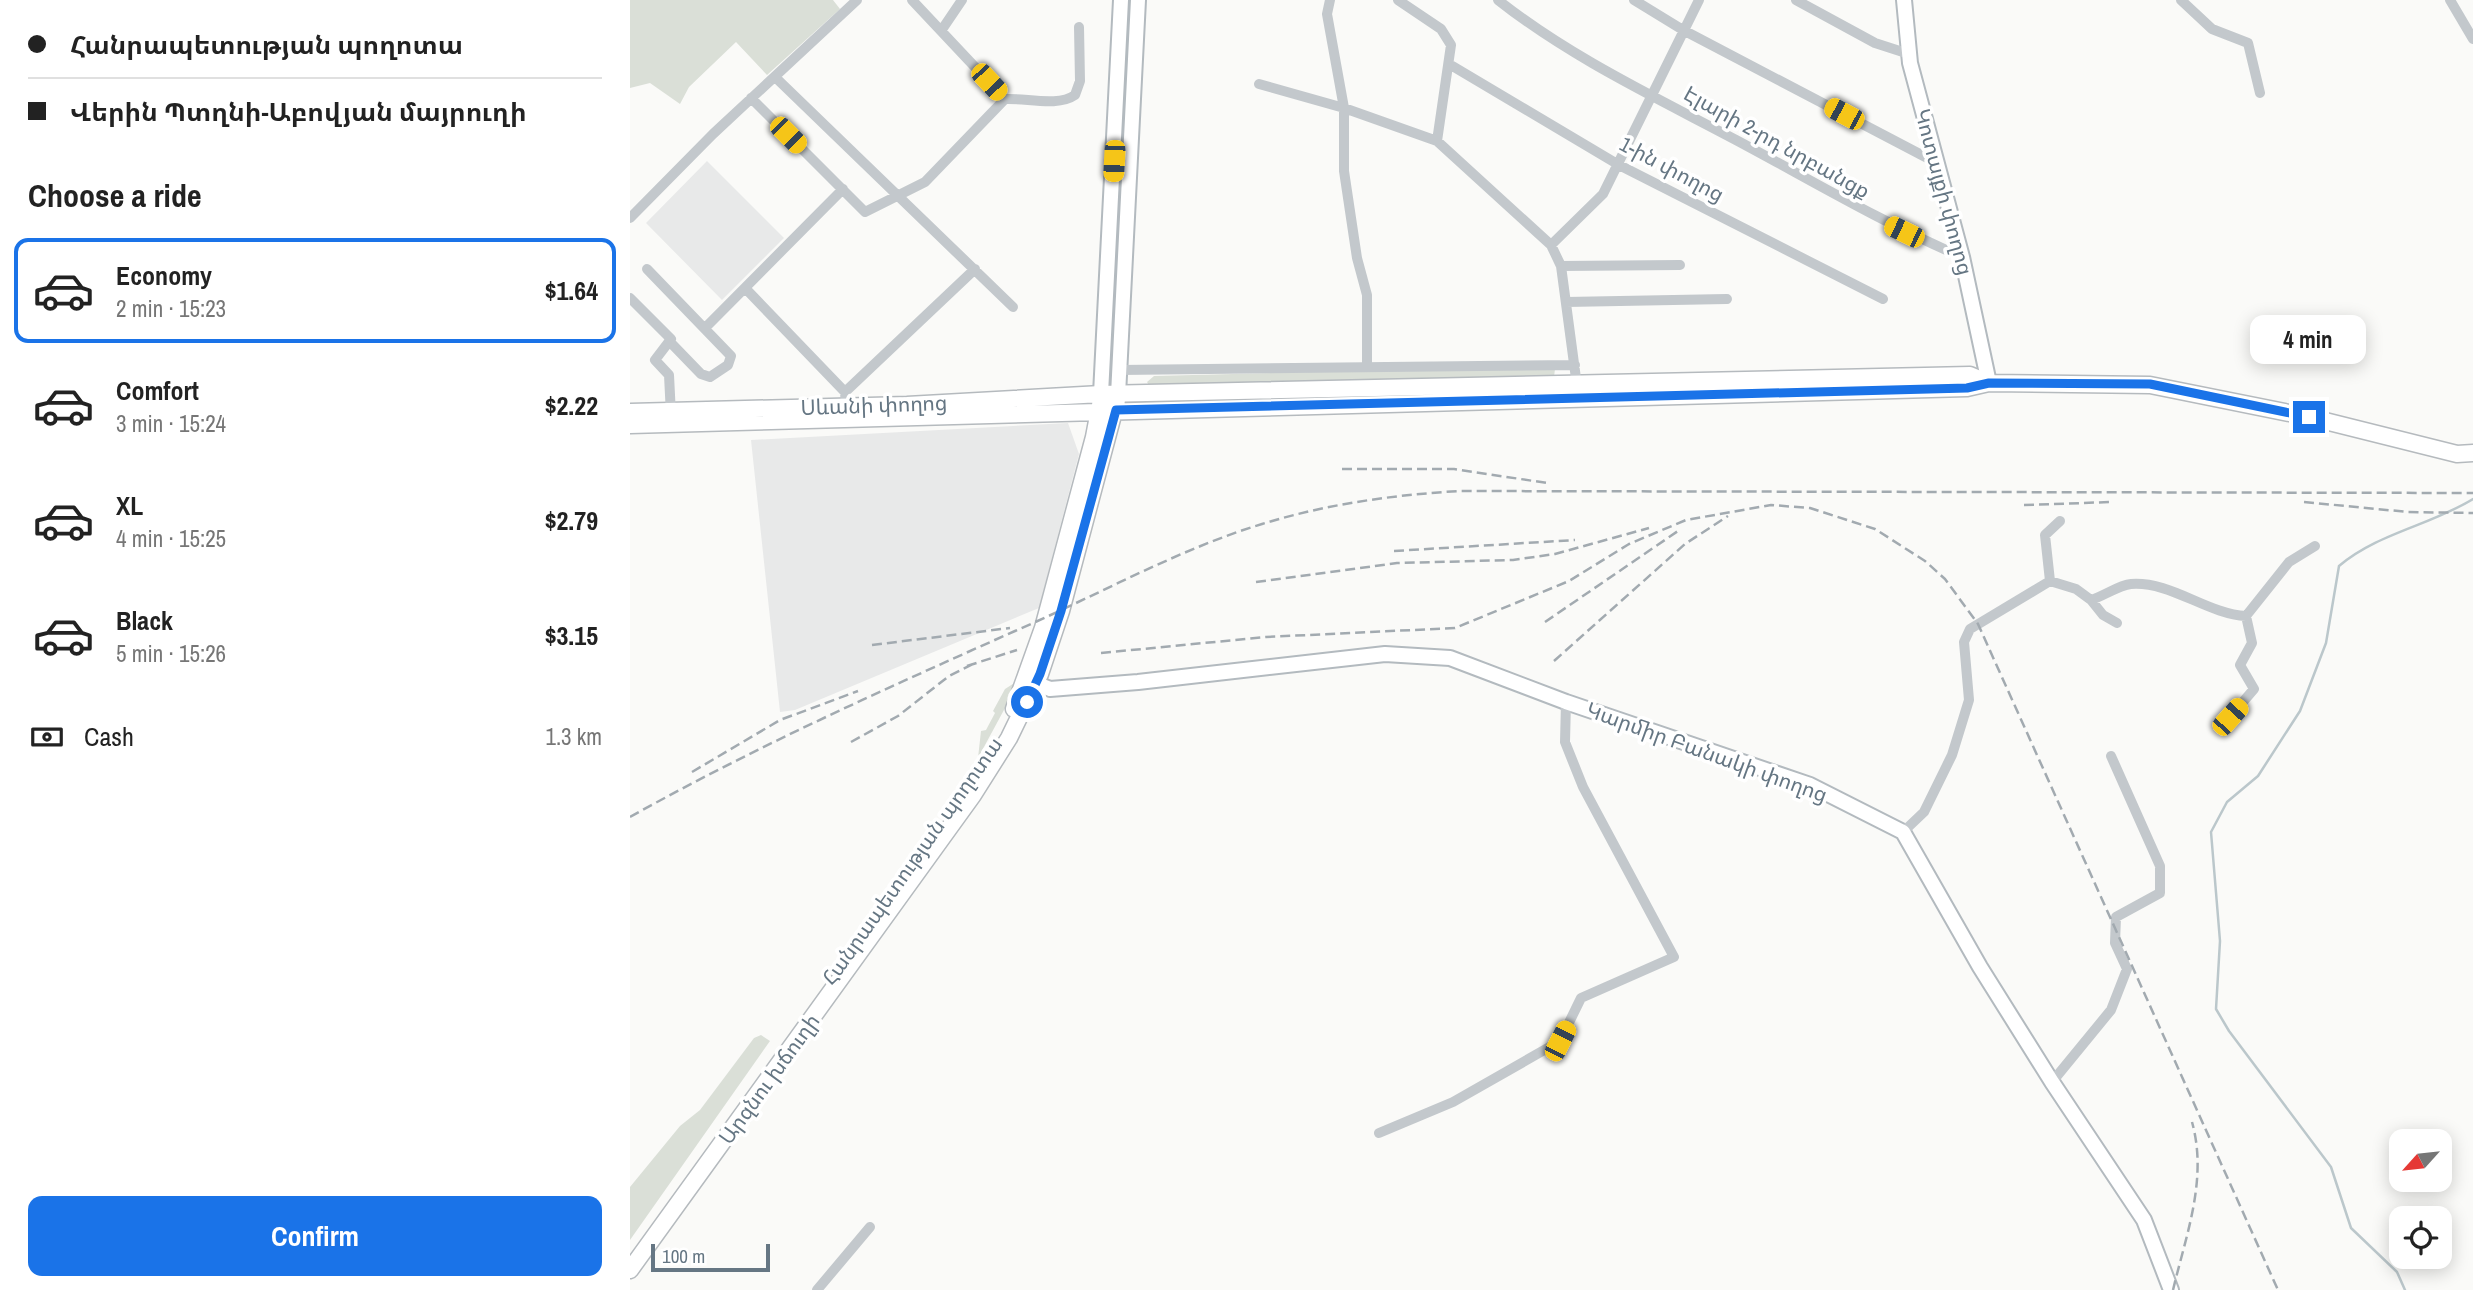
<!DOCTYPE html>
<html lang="en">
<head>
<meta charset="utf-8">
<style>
  :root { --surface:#fff; --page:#f6f6f6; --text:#222; --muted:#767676; --line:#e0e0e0; --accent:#1a73e8 }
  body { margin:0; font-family:"Archivo Narrow","Noto Sans Armenian",sans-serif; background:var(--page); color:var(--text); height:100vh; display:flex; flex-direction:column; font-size:26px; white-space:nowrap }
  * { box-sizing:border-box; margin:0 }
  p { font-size:23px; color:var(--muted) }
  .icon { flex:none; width:38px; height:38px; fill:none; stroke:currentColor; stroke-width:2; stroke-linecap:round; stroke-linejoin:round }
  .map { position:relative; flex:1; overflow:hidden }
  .details { display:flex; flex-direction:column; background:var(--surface); width:630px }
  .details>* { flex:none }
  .guide { display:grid; align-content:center; height:154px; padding:0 28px; background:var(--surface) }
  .needle { width:46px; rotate:243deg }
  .controls { position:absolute; left:1759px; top:1129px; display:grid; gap:14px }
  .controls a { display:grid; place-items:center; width:63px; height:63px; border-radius:14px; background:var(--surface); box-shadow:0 4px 18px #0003; font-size:35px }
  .scale { position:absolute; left:21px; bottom:18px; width:119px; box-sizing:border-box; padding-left:7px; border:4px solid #657683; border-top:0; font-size:19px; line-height:24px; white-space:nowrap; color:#657683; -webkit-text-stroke:5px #fff; paint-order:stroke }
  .end { position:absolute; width:32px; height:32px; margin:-16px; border:9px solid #1a73e8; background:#fff; box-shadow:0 0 0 4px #fff }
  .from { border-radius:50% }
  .bubble { position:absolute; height:49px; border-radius:14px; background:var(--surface); box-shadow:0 4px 18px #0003; font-size:23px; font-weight:700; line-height:49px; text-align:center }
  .car { position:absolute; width:21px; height:42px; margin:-21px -10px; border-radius:9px; box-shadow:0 0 5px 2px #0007; background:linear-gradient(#f5c518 24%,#345 0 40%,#f5c518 0 76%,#345 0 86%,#f5c518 0) }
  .guide b { display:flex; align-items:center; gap:24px; height:66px; font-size:26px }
  .guide b+b { border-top:2px solid var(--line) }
  .guide i { width:18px; height:18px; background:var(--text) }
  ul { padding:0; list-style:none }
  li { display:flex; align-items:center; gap:21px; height:105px; margin:0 14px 10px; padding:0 14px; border:4px solid transparent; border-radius:14px }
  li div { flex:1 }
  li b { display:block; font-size:26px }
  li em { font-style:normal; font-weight:700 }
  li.on { border-color:var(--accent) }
  li>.icon { width:63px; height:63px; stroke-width:1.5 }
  h2 { padding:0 28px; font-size:32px; line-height:84px }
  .pay { display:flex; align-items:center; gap:18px; height:77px; padding:0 28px; font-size:26px }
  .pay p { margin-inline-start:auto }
  .action { display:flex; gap:14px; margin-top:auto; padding:14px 28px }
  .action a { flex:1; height:80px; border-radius:14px; background:var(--accent); color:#fff; font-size:28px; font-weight:700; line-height:80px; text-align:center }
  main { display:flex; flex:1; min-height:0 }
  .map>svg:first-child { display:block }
  .built { fill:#e8e9e9 }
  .green { fill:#dadfd7 }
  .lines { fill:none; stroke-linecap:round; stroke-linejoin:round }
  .stream { stroke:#bbc7cb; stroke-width:2.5 }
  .secondary-casing { stroke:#b3babf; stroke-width:18 }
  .primary-casing { stroke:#b5babe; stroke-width:19 }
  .street { stroke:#c3c8cc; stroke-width:10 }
  .secondary { stroke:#fff; stroke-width:14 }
  .primary { stroke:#fff; stroke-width:16 }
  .rail { stroke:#a2aab0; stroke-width:2.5; stroke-dasharray:10 5; stroke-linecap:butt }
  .route { stroke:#1a73e8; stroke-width:9 }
  .labels { text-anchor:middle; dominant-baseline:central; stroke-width:7; stroke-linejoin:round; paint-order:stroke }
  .street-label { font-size:21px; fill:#657683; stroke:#fff }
</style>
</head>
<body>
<main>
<section class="details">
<div class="guide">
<b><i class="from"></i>Հանրապետության պողոտա</b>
<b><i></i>Վերին Պտղնի-Աբովյան մայրուղի</b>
</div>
<h2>Choose a ride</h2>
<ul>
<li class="on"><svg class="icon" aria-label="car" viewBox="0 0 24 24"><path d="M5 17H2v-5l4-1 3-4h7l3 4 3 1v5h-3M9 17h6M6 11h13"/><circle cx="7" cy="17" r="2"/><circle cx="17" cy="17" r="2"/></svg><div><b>Economy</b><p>2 min · 15:23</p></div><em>$1.64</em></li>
<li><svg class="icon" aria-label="car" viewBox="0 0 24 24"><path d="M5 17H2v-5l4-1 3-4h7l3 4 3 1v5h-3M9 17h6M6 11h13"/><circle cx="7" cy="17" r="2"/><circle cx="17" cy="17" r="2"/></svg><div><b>Comfort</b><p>3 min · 15:24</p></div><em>$2.22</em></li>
<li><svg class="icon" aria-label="car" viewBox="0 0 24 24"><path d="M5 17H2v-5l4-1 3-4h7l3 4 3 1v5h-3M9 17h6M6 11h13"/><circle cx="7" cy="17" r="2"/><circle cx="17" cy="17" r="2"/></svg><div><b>XL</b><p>4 min · 15:25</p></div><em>$2.79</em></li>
<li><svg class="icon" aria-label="car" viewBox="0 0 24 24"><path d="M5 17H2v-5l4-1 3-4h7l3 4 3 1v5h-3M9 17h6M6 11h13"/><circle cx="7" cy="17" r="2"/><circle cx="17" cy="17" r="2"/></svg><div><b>Black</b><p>5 min · 15:26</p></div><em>$3.15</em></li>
</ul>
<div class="pay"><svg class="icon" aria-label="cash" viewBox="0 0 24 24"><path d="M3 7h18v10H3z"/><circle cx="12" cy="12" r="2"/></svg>Cash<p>1.3 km</p></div>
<div class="action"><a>Confirm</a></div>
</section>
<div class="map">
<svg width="1843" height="1290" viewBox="0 0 1843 1290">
  <rect width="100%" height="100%" fill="#fafaf8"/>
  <path class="built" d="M77 161 154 238 92 300 16 223Z
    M438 423 449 454 409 608 165 710 150 712 121 440Z"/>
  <path class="green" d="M0 0H203L210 9 137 75 106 42 59 87 50 104 20 83 0 88Z
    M917 366 925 369 924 377 520 387 517 382 524 376Z
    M386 682 388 684 348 758 351 731 356 730 365 713 363 711 375 689Z
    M131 1035 140 1041 0 1240V1187L50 1126 70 1110 124 1038Z"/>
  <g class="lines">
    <path class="stream" d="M1775 1290 1767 1272 1721 1228 1701 1167 1599 1031 1586 1009 1590 941 1581 832 1597 802 1628 776 1670 711 1696 643 1709 566C1748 533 1799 526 1843 499"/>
    <g class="secondary-casing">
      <path id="secondary" d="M1274 0 1280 63 1332 257 1359 383
        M471 394 491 0
        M488 395 508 0
        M398 680 420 689 508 682 755 654 820 658 936 702 1180 785 1273 832 1350 967 1422 1082 1514 1220 1541 1290"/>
    </g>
    <g class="primary-casing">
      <path id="primary" d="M0 412 277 405 471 394 1340 375 1359 383
        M0 425 1337 388 1359 383 1520 385 1679 417 1827 454 1843 453
        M384 709 413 628 464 437 471 400
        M0 1270 343 795 379 738 410 674 431 611 487 400"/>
    </g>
    <path class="street" d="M282 0 375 99C397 98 428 107 445 95L450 81 449 27
      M700 0 697 14 714 108V171L727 258 737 295V366
      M768 0 811 29 821 45 807 141
      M868 0C940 57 1025 97 1106 140 1181 180 1253 223 1332 257
      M1004 0 1053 30 1305 162
      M1166 0 1245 43 1279 54
      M1551 0 1582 29 1618 43 1630 93
      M1820 0 1843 39
      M311 31 332 0
      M819 64 989 165 1253 299
      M145 77 383 307
      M629 84 714 108 807 141 921 245 931 266 947 386
      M121 98 235 212 295 182 375 99
      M0 218 83 134 227 0
      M921 245 973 194 1069 0
      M931 266 1050 265
      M17 269 101 356 98 365 80 377 71 374 41 343
      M115 288 215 392
      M0 298 41 339 25 360 39 375 41 415
      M936 302 1097 299
      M75 328 213 189
      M490 370 945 365
      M216 406 215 392 345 269
      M1420 581 1415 535 1430 521
      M1461 600 1473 615 1487 623
      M1600 717 1624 689 1610 665 1622 643 1616 616
      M1273 832 1294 812 1322 755 1339 700 1334 642 1340 629 1420 581 1446 589 1461 600C1474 596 1489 585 1501 584 1541 581 1577 614 1616 616L1659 562 1685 546
      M1422 1082 1481 1010 1497 969 1485 943 1486 917 1530 893V866L1481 756
      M749 1133 823 1102 930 1041 951 998 1044 957 953 787 935 742 936 702
      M187 1290 240 1227"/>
    <use href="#secondary" class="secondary"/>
    <use href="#primary" class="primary"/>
    <path class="rail" d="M712 469H824L917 483
      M1674 502 1778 512 1843 513
      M1394 505 1482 502
      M764 551 945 540
      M626 582 767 563 883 560 925 554 1019 528
      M915 622 1048 531
      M242 645 380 628
      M471 653 636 637 825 628 939 581 999 544 1056 520 1141 505 1180 508 1245 529 1295 561 1315 579 1348 624 1648 1290
      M924 661 1055 544 1098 516
      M337 666 387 650
      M221 742 268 716 319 676 345 663
      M62 772 150 720 228 691
      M0 817C125 747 255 689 385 631 466 596 549 549 632 524 697 504 762 495 830 491L1843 493
      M1543 1290C1556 1235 1578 1179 1562 1122"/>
  </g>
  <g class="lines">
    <path class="route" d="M397 702 410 674 431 611 486 410 1337 388 1359 383 1520 384 1679 417"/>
  </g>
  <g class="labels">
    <g class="street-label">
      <text transform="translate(1147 142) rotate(29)">Էլարի 2-րդ նրբանցք</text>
      <text transform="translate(1042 169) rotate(28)">1-ին փողոց</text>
      <text transform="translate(1314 192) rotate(75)">Կոտայքի փողոց</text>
      <text transform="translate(244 405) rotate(-2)">Սևանի փողոց</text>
      <text transform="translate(1077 752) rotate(20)">Կարմիր Բանակի փողոց</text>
      <text transform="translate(282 861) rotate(-55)">Հանրապետության պողոտա</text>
      <text transform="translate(139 1079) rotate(-54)">Արզնու խճուղի</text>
    </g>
  </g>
</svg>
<div class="controls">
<a><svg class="needle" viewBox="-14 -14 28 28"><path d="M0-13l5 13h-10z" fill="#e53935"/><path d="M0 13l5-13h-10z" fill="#767676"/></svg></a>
<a><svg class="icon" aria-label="locate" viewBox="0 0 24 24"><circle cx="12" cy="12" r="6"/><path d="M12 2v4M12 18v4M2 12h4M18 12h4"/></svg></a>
</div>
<div class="scale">100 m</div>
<i class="end from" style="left:397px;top:702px"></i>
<i class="end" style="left:1679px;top:417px"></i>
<div class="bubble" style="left:1620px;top:315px;width:116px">4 min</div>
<i class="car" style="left:359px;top:82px;rotate:137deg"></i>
<i class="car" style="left:1214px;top:114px;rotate:298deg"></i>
<i class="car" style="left:158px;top:135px;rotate:135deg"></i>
<i class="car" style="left:484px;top:161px;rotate:183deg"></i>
<i class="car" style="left:1274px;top:232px;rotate:296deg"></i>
<i class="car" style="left:1600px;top:717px;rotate:42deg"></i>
<i class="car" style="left:930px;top:1041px;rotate:27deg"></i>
</div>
</main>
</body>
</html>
